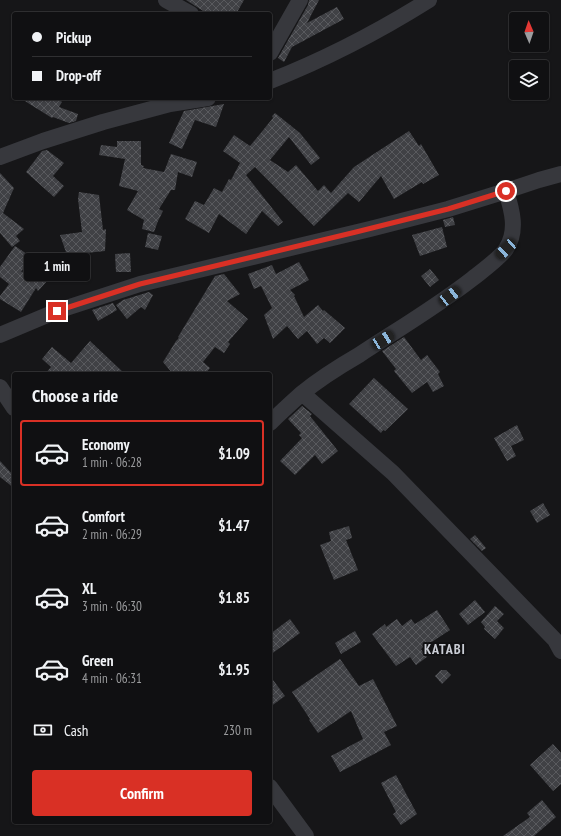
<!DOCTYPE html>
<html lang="en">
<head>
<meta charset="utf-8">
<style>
  :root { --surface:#101012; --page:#1e1e20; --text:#f1f3f6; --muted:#9c9d9f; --line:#303032; --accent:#d93025 }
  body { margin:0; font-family:"PT Sans Narrow",sans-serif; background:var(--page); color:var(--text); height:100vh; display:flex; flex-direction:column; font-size:15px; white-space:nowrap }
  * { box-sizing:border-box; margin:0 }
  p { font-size:13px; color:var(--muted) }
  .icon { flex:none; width:22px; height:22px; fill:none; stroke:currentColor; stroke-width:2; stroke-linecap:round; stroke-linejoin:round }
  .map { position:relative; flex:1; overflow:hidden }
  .side { position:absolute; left:12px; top:372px; width:260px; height:452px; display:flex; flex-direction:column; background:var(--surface); border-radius:4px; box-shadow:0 1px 3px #0004,0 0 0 1px var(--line) }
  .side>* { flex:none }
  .hud { position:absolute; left:12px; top:12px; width:260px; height:88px; border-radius:4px; box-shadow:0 1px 3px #0004,0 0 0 1px var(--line); display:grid; align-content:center; height:88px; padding:0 20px; background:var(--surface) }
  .needle { width:26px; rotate:358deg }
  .buttons { position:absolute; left:509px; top:12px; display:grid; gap:8px }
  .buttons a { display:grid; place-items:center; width:40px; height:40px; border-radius:4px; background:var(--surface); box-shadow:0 1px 3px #0004,0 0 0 1px var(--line); font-size:20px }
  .end { position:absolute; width:18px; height:18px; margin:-9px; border:5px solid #d93025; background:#fff; box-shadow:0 0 0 2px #fff }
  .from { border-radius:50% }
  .bubble { position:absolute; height:28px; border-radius:4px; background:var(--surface); box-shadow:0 1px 3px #0004,0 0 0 1px var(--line); font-size:13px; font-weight:700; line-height:28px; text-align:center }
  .car { position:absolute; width:12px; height:24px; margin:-12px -6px; border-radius:5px; box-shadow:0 0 3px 1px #0007; background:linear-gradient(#222 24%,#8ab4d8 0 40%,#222 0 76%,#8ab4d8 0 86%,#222 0) }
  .hud b { display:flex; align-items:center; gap:14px; height:38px; font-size:15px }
  .hud b+b { border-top:1px solid var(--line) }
  .hud i { width:10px; height:10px; background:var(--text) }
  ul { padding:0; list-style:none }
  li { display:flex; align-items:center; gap:12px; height:66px; margin:0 8px 6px; padding:0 12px; border:2px solid transparent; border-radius:4px }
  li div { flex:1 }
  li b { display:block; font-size:15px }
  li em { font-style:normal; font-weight:700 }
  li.selected { border-color:var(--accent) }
  li>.icon { width:36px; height:36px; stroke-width:1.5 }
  h2 { padding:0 20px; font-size:18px; line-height:48px }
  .pay { display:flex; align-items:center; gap:10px; height:44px; padding:0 20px; font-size:15px }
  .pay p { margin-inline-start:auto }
  .primary-button { display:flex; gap:8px; margin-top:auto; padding:8px 20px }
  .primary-button a { flex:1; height:46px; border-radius:4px; background:var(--accent); color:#fff; font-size:16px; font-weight:700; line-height:46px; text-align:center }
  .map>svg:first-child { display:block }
  .building { fill:url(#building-cross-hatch) }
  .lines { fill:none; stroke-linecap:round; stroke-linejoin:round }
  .minor { stroke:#37383d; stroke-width:16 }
  .route { stroke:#d93025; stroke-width:5 }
  .labels { text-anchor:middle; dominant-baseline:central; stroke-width:4; stroke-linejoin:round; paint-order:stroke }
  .district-label { font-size:14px; font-weight:bold; letter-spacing:1px; fill:#c9ccd4; stroke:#111113 }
</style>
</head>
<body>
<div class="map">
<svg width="561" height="836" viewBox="0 0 561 836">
  <defs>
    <pattern id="building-cross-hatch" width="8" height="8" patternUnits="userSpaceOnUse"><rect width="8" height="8" fill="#404145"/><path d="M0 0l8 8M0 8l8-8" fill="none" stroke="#595a5e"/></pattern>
  </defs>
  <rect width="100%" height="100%" fill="#161618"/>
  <path class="building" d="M186 0H244L236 14H208Z
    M309 0H319L307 23 337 7 344 19 292 47 284 62 278 58 308 5Z
    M20 98H55L62 102 59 107 78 114 76 121 69 123 53 117 52 118Z
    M224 104 216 127 195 120 182 149 169 143 184 111Z
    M275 113 300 133 320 158 311 165 289 137 270 160 288 172 296 165 318 191 324 185 331 193 354 167 409 131 419 146 421 144 439 175 423 184 422 182 394 199 381 176 359 202 348 193 314 226 255 167 246 175 283 222 278 226 262 211 246 234 219 214 209 233 185 219 195 201 204 205 214 188 222 192 229 179 231 180 240 163 223 151 234 135 250 146 273 118 272 116Z
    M117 141H141V165L144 166 143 168 164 172 171 154 197 162 192 177 178 172 175 190H171L159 209 163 211 158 221 154 232 142 229 144 220 127 210 138 191 119 186 125 159 99 155 101 145 117 147Z
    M47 150 64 163 53 176 64 186 54 197 26 172 42 151Z
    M0 173 14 188 3 213 24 229 16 236 20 241 12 247 0 233Z
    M79 192 99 195 103 230 106 229 105 251 67 255 60 235 82 232 78 199Z
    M453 217 455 225 445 227 443 220Z
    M442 227 447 247 420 256 412 235Z
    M148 233 162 236 158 250 145 247Z
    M15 246 30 256V260L21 272 35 269 48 280 38 291 36 288 21 312 0 299V296L9 284 0 277V267Z
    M130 253 131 272H116L115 254Z
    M72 260 75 273 59 277 56 264Z
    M299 262 309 280 290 290 295 295 294 296 304 317 318 305 323 311 324 310 345 328 330 343 324 338 317 344 307 331 298 339 287 326 273 339 264 315 272 308 261 286 254 289 248 274 272 265 276 274Z
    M430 269 439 280 430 287 421 276Z
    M224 274 240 294 227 301 248 319 228 342 230 344 224 353 215 347 203 362 210 368 205 374H173L163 362 176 341 179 338 178 337 215 276Z
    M149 292 153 295 145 310 141 307 127 319 116 305 123 300Z
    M113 303 117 310 98 321 92 310Z
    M404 337 421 360 427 355 440 372 438 374 444 386 433 392 427 382 412 393 394 371 396 369 382 351Z
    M90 341 125 374H45L51 367 42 359 52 347 71 363Z
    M374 378 408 409 385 431 383 430 381 433 349 404Z
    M302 406 312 414 310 416 338 451 322 464 315 455 295 475 280 461 302 438 299 435 301 433 288 419Z
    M517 425 524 440 511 446 516 456 507 461 494 438Z
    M0 461 14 476V488L0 477Z
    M543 503 550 515 537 523 530 511Z
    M349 526 352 538 346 540 358 570 334 580 320 545 331 541 329 532Z
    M475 535 486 548 482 551 470 539Z
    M475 600 485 612 468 625 459 614Z
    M495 606 504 614 497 621 504 628 495 639 484 629 485 627 481 622Z
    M437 610 450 630 421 649 427 657 416 665 410 657 396 666 372 634 385 624 386 627 397 619 402 626 411 619 415 624Z
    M290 619 300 633 270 655V634Z
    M355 631 361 642 341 654 335 643Z
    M340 659 359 686 373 679 397 726 384 732 391 745 340 772 331 756 363 739 351 711 318 733 309 720 310 719 292 692Z
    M441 670H446L451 675 442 684 435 676Z
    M270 676 285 696 270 707Z
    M553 744 561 753V784L553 791 530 765Z
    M396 775 417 814 401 825 393 814 396 812 381 783Z
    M542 800 556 817 534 836H503L530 817 527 813Z"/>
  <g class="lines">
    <path class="minor" d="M166 0 191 14
      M270 53 300 0
      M270 81C326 59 378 32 429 0
      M0 157 43 141 103 122 170 104 208 98
      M0 335 57 311 140 284 370 229 448 209 506 191
      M0 387 14 408
      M302 393 393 473 555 640 561 651
      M270 423C280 413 291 403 301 394 318 380 340 366 359 355 397 330 436 307 472 279 482 271 499 259 506 249 518 231 512 210 506 191L539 180 561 174
      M270 787 306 836"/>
  </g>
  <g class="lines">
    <path class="route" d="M57 311 140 284 356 232 448 209 506 191"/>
  </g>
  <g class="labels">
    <g class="district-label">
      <text x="445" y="649">KATABI</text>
    </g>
  </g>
</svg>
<div class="buttons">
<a><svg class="needle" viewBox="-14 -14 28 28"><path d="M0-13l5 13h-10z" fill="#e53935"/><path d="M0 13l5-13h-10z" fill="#9c9d9f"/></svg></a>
<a><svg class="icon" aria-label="layers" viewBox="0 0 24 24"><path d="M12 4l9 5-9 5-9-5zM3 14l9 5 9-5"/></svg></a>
</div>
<i class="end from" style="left:506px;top:191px"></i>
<i class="end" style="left:57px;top:311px"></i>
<div class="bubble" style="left:24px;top:253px;width:66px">1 min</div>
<i class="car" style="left:506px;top:249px;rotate:227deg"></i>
<i class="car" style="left:450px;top:296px;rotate:52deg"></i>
<i class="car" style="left:383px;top:340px;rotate:58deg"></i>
<div class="hud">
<b><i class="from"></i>Pickup</b>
<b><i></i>Drop-off</b>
</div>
<section class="side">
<h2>Choose a ride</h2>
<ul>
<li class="selected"><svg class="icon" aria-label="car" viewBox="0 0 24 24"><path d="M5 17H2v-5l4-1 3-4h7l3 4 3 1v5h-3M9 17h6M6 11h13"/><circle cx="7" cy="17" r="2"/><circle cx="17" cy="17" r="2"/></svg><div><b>Economy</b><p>1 min · 06:28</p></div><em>$1.09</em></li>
<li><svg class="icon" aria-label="car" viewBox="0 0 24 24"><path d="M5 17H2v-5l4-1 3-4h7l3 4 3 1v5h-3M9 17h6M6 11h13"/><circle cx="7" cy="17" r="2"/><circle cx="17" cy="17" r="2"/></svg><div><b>Comfort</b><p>2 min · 06:29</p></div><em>$1.47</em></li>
<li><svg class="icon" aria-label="car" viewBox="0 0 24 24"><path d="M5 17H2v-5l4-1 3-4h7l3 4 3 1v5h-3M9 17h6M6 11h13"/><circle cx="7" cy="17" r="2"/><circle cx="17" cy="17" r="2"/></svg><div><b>XL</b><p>3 min · 06:30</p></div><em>$1.85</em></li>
<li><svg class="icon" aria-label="car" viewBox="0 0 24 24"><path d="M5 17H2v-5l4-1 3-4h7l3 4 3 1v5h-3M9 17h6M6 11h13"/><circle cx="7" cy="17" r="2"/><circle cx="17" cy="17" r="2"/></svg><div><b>Green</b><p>4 min · 06:31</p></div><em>$1.95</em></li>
</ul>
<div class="pay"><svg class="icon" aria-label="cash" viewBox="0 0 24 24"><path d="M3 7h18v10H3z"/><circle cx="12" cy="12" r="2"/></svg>Cash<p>230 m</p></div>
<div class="primary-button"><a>Confirm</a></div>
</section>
</div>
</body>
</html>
